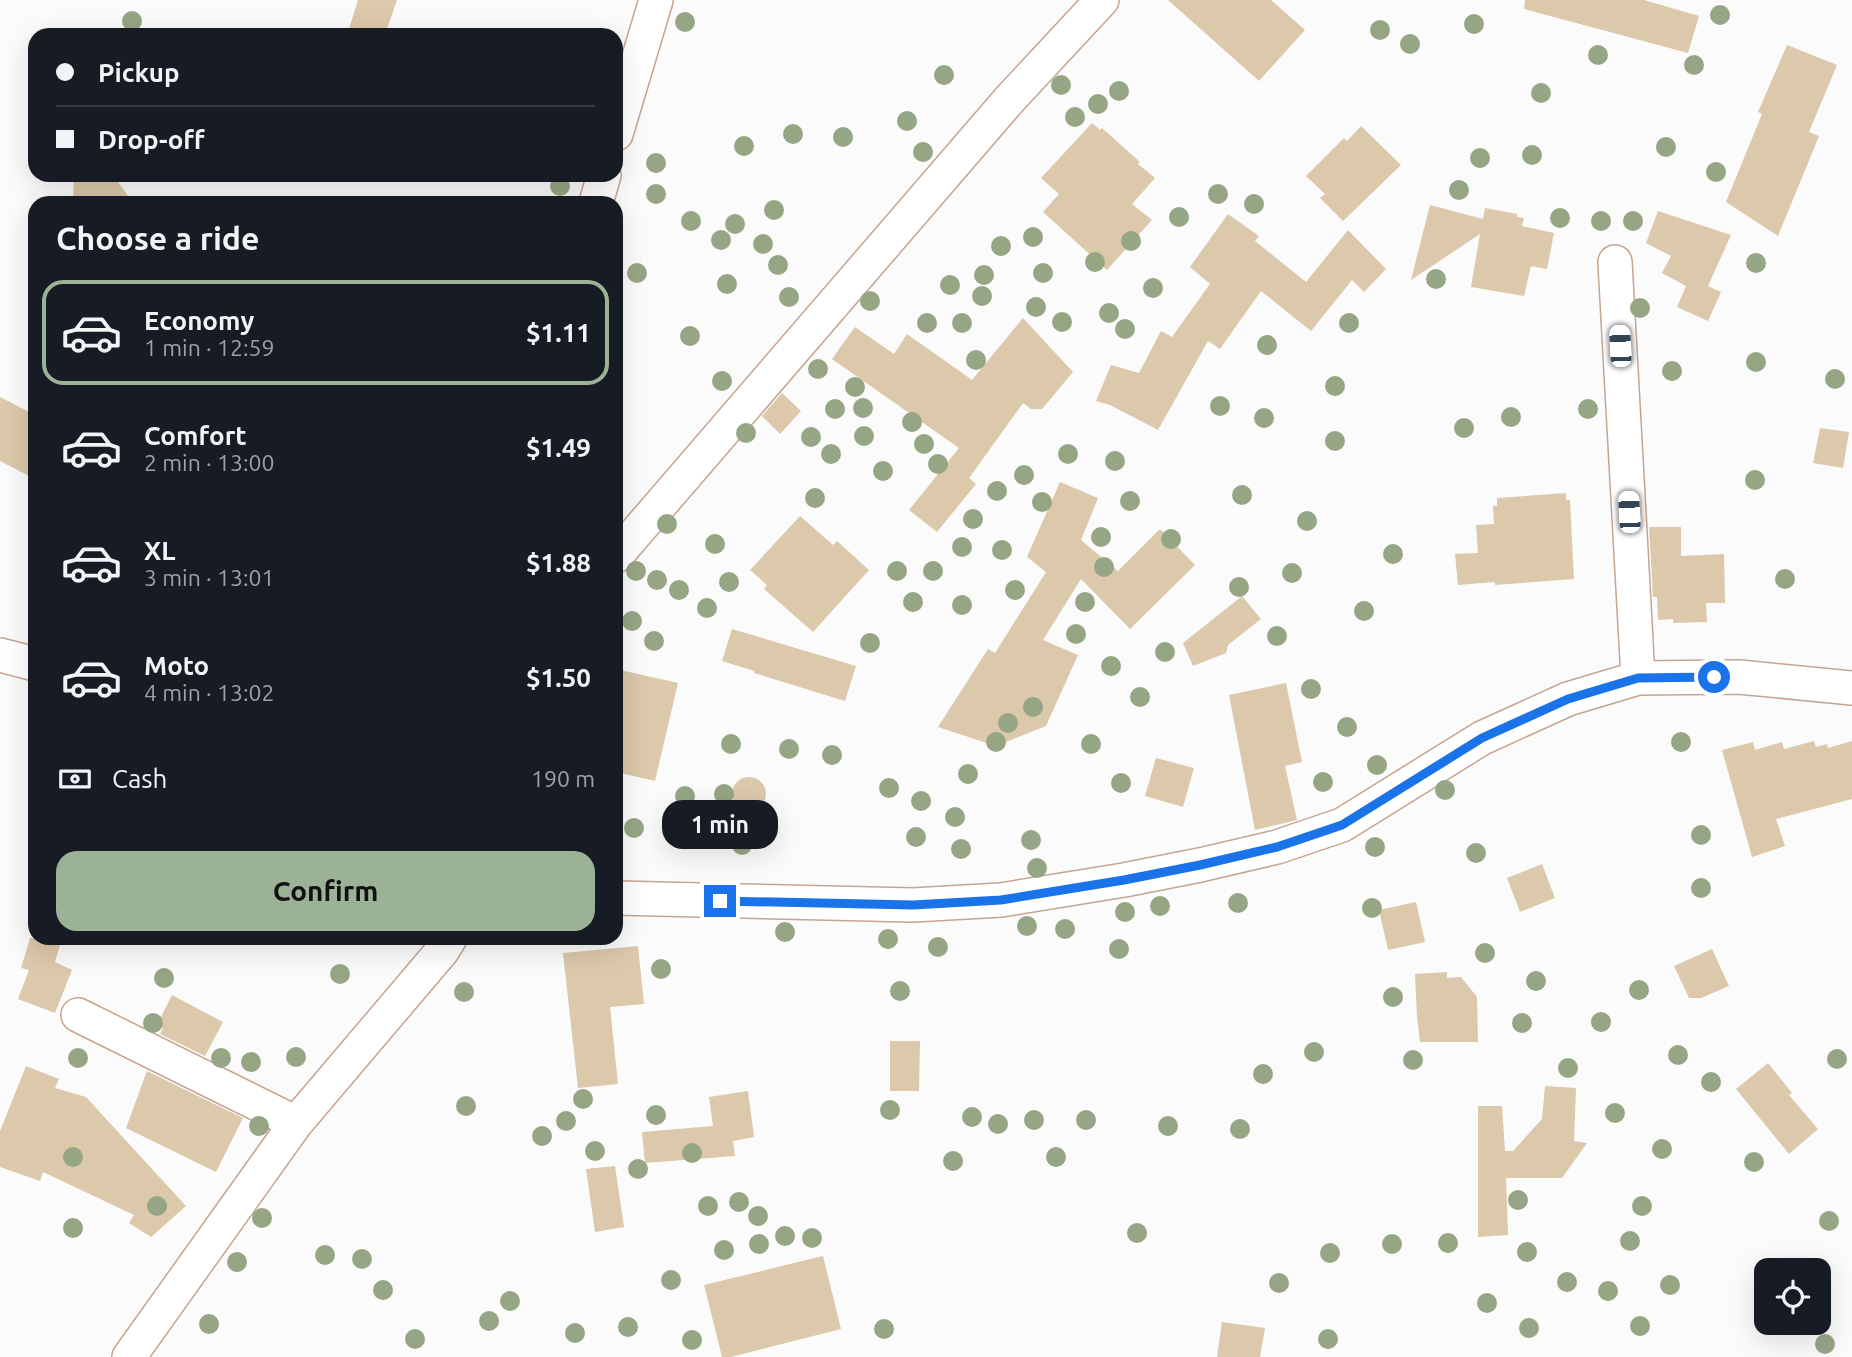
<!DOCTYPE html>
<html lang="en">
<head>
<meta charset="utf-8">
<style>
  :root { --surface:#171b24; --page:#242831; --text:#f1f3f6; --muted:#9ea1a6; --line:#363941; --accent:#9cb297 }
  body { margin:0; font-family:Ubuntu,sans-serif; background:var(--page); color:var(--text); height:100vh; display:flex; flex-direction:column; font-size:26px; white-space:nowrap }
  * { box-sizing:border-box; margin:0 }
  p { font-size:23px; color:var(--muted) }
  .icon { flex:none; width:38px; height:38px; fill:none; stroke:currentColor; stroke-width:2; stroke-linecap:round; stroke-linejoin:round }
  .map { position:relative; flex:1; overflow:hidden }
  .sheet { position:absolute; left:28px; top:196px; width:595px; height:749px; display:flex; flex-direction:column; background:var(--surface); border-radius:21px; box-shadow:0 7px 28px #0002 }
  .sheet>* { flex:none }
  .banner { position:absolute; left:28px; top:28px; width:595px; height:154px; border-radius:21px; box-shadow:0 7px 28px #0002; display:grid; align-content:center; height:154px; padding:0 28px; background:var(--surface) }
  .tools { position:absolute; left:1754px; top:1258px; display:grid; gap:14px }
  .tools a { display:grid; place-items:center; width:77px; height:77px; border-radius:14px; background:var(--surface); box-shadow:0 7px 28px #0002; font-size:35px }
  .end { position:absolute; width:32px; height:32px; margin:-16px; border:9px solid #1a73e8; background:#fff; box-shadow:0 0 0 4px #fff }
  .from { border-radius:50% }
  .bubble { position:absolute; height:49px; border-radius:21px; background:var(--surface); box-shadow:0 7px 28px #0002; font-size:23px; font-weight:600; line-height:49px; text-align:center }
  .car { position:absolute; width:21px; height:42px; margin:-21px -10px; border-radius:9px; box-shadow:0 0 5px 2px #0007; background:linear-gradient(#fff 24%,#345 0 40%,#fff 0 76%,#345 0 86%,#fff 0) }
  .banner b { display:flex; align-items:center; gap:24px; height:66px; font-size:26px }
  .banner b+b { border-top:2px solid var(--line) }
  .banner i { width:18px; height:18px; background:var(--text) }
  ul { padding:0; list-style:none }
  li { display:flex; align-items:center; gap:21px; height:105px; margin:0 14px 10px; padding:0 14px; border:4px solid transparent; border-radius:21px }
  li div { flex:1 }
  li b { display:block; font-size:26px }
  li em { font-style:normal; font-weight:600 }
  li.selected { border-color:var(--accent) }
  li>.icon { width:63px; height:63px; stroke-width:1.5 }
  h2 { padding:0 28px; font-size:32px; line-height:84px }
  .pay { display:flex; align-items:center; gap:18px; height:77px; padding:0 28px; font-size:26px }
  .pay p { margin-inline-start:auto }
  .cta { display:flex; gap:14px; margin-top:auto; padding:14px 28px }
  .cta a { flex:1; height:80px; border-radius:21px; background:var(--accent); color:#111; font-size:28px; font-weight:600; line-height:80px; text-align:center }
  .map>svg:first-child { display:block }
  .building { fill:#dcc8aa }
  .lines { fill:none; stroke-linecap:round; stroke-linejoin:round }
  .minor-casing { stroke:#c5a591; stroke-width:36 }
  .minor { stroke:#fff; stroke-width:33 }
  .tree { fill:#96a685 }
  .route { stroke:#1a73e8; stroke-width:9 }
</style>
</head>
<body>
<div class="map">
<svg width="1852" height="1357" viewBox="0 0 1852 1357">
  <rect width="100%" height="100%" fill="#fbfbfb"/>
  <path class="building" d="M358 0H397L385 35H347Z
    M1168 0H1271L1305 30 1259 81Z
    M1525 0H1644L1699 16 1688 53 1524 9Z
    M1787 45 1837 65 1809 132 1819 136 1778 236 1726 202 1762 114 1758 112Z
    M1092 123 1100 130 1102 128 1140 162 1138 164 1155 178 1132 204 1152 220 1107 270 1043 212 1059 194 1041 178Z
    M1361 126 1401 165 1343 221 1320 198 1325 194 1306 176 1344 138 1347 141Z
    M74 175H113L133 203H73Z
    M1430 205 1483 219 1485 208 1517 214V217L1524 218 1522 226 1554 233 1547 269 1531 266 1524 296 1471 287 1480 234 1411 280Z
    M1658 211 1731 235 1708 286 1721 292 1708 321 1677 307 1686 286 1662 273 1671 256 1646 243Z
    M1228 214 1259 236 1255 241 1306 282 1348 230 1386 269 1364 292 1352 280 1311 331 1261 291 1220 349 1208 341 1158 430 1110 405 1096 401 1111 365 1139 373 1161 331 1172 337 1210 284 1190 267Z
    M1023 318 1073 372 1042 409H1031L1023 403 969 478 976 484 937 532 909 510 959 448 832 359 855 327 894 354 907 334 972 380Z
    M782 393 801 411 780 434 762 416Z
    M0 397 35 415V479L0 461Z
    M1820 428 1849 432 1843 468 1813 463Z
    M1060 482 1098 498 1081 540 1118 571 1160 529 1195 565 1130 629 1081 579 1043 640 1078 655 1046 726 996 746 938 727 988 649 995 653 1046 572 1027 557Z
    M1566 493V500H1570L1574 579 1495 585V582L1458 585 1455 554 1478 553 1476 525 1494 524 1493 506H1497V498Z
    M800 516 833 545 837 541 869 570 813 632 764 589 767 585 750 570Z
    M1649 527H1681V556L1724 554 1725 603H1706L1707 622 1673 623V619L1658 620 1657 597H1653Z
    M1242 596 1261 619 1228 645 1226 653 1193 666 1183 643Z
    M732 629 856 666 845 701 754 673V671L722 661Z
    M616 669 678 683 655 781 616 772Z
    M1286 683 1302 762 1285 766 1297 820 1255 830 1229 695Z
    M1814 741 1816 747 1827 744 1828 748 1852 741V799L1776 819 1785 846 1752 857 1722 750 1753 742 1755 750 1782 742 1784 749Z
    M1156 758 1194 768 1183 807 1145 796Z
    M732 794a17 17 0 1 1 34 0a17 17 0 1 1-34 0Z
    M1542 864 1555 898 1520 912 1507 878Z
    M1416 902 1425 942 1388 950 1379 910Z
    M30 938H62L55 962 72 970 55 1013 18 999 29 970 21 968Z
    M638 946 644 1004 610 1007 618 1084 578 1088 563 953Z
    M1712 949 1729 986 1701 998H1689L1674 966Z
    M1447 972V978L1461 977 1477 997 1478 1042H1420L1417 1016 1415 974Z
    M172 995 223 1022 205 1056 160 1034 163 1028 157 1025Z
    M890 1041H920L919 1091H890Z
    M1768 1063 1792 1093 1789 1095 1818 1129 1789 1154 1736 1089Z
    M26 1066 59 1079 55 1088 86 1097 186 1206 151 1237 129 1223 134 1215 43 1172 40 1181 0 1167V1131Z
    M147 1071 243 1118 216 1172 126 1128Z
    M1545 1086 1576 1088 1574 1141 1587 1143 1562 1178H1506L1508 1235 1478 1237V1106H1502L1505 1151H1513L1542 1119Z
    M748 1091 754 1137 733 1141 735 1156 645 1163 642 1132 713 1126 709 1097Z
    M615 1166 624 1227 595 1232 586 1169Z
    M823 1256 841 1329 731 1357H722L704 1285Z
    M1222 1322 1265 1328 1260 1357H1217Z"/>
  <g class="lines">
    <g class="minor-casing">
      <path id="minor" d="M616 134 656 0
        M596 203 604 175
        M1615 262 1638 678
        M616 556 1009 100 1102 0
        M0 655 35 664
        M616 898 913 905 1001 900 1124 880 1200 865 1277 847 1342 825 1482 738 1568 699 1638 678 1739 677 1852 688
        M78 1015 296 1123
        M129 1357 296 1123 442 951 450 938"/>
    </g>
    <use href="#minor" class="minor"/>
  </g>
  <g class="tree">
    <circle cx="1720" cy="15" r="10"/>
    <circle cx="132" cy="21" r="10"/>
    <circle cx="685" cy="22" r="10"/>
    <circle cx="1474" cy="24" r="10"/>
    <circle cx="1380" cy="30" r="10"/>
    <circle cx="1410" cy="44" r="10"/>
    <circle cx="1598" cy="55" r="10"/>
    <circle cx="1694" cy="65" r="10"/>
    <circle cx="944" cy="75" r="10"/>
    <circle cx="1061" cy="85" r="10"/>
    <circle cx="1119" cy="91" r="10"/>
    <circle cx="1541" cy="93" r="10"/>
    <circle cx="1098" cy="104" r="10"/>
    <circle cx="1075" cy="117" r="10"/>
    <circle cx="907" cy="121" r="10"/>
    <circle cx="793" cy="134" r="10"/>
    <circle cx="843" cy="137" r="10"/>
    <circle cx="744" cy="146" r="10"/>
    <circle cx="1666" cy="147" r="10"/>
    <circle cx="923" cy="152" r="10"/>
    <circle cx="1532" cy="155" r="10"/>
    <circle cx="1480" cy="158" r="10"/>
    <circle cx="656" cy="163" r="10"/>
    <circle cx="1716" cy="172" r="10"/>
    <circle cx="560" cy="186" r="10"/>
    <circle cx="1459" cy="190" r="10"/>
    <circle cx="656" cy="194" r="10"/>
    <circle cx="1218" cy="194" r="10"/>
    <circle cx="1254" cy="204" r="10"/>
    <circle cx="774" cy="210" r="10"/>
    <circle cx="1179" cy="217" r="10"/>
    <circle cx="1560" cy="218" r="10"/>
    <circle cx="691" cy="221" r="10"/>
    <circle cx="1601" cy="221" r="10"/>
    <circle cx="1633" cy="221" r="10"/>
    <circle cx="735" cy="224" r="10"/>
    <circle cx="1033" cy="237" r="10"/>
    <circle cx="721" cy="240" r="10"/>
    <circle cx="1131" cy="241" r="10"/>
    <circle cx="763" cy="244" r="10"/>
    <circle cx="1001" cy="246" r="10"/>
    <circle cx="1095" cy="262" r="10"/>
    <circle cx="1756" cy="263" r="10"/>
    <circle cx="778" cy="265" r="10"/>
    <circle cx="637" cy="273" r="10"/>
    <circle cx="1043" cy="273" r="10"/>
    <circle cx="984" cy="275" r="10"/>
    <circle cx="1436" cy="279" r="10"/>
    <circle cx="727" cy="284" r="10"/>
    <circle cx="950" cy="285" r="10"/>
    <circle cx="1153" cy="288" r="10"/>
    <circle cx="982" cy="296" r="10"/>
    <circle cx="789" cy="297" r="10"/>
    <circle cx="870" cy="301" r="10"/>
    <circle cx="1036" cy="307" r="10"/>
    <circle cx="1640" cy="308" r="10"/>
    <circle cx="1109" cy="313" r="10"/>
    <circle cx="1062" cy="322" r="10"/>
    <circle cx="927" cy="323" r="10"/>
    <circle cx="962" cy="323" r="10"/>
    <circle cx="1349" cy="323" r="10"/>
    <circle cx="1125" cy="329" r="10"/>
    <circle cx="690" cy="336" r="10"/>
    <circle cx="1267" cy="345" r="10"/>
    <circle cx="976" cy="360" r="10"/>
    <circle cx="1756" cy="362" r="10"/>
    <circle cx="818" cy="369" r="10"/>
    <circle cx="1672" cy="371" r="10"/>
    <circle cx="1835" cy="379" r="10"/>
    <circle cx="722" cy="381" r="10"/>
    <circle cx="1335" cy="386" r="10"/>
    <circle cx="855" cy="387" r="10"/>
    <circle cx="1220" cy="406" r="10"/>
    <circle cx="863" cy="408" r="10"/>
    <circle cx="835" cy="409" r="10"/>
    <circle cx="1588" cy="409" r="10"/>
    <circle cx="1511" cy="417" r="10"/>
    <circle cx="1264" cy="418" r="10"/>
    <circle cx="912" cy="422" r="10"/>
    <circle cx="1464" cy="428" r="10"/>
    <circle cx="746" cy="433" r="10"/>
    <circle cx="864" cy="436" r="10"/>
    <circle cx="811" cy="437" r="10"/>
    <circle cx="1335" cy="441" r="10"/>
    <circle cx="924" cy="444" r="10"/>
    <circle cx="831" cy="454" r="10"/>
    <circle cx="1068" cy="454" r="10"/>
    <circle cx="1115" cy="461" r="10"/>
    <circle cx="938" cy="464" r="10"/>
    <circle cx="883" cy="471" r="10"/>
    <circle cx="1024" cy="475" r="10"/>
    <circle cx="1755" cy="480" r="10"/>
    <circle cx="997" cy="491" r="10"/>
    <circle cx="1242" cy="495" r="10"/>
    <circle cx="815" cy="498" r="10"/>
    <circle cx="1130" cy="501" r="10"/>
    <circle cx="1042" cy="502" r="10"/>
    <circle cx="973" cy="519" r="10"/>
    <circle cx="1307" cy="521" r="10"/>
    <circle cx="667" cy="524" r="10"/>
    <circle cx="1101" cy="537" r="10"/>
    <circle cx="1171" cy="539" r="10"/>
    <circle cx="715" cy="544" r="10"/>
    <circle cx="962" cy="547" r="10"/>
    <circle cx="1002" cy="550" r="10"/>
    <circle cx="1393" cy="554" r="10"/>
    <circle cx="1104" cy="567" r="10"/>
    <circle cx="636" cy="571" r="10"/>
    <circle cx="897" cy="571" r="10"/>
    <circle cx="933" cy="571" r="10"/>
    <circle cx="1292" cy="573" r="10"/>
    <circle cx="1785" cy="579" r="10"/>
    <circle cx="657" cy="580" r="10"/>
    <circle cx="729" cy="582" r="10"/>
    <circle cx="1239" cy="587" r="10"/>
    <circle cx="679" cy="590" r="10"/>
    <circle cx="1015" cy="590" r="10"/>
    <circle cx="913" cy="602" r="10"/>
    <circle cx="1085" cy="602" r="10"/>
    <circle cx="962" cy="605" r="10"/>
    <circle cx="707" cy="608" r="10"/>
    <circle cx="1364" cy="611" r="10"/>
    <circle cx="632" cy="621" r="10"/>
    <circle cx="1076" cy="634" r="10"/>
    <circle cx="1277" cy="636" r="10"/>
    <circle cx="654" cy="641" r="10"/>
    <circle cx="870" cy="643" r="10"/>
    <circle cx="1165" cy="652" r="10"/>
    <circle cx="1111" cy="666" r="10"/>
    <circle cx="1311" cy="689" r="10"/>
    <circle cx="1140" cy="697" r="10"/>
    <circle cx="1033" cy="707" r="10"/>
    <circle cx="1008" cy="723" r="10"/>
    <circle cx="1347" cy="727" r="10"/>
    <circle cx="996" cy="742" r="10"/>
    <circle cx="1681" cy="742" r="10"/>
    <circle cx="731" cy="744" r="10"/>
    <circle cx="1091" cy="744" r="10"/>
    <circle cx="789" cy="749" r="10"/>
    <circle cx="832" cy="755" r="10"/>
    <circle cx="1377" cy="765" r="10"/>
    <circle cx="968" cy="774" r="10"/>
    <circle cx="1323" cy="782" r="10"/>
    <circle cx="1121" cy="783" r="10"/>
    <circle cx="889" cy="788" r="10"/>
    <circle cx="1445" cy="790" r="10"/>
    <circle cx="724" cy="794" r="10"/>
    <circle cx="685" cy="796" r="10"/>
    <circle cx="921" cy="801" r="10"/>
    <circle cx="955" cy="817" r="10"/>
    <circle cx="634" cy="828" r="10"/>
    <circle cx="1701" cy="835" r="10"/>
    <circle cx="916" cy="837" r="10"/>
    <circle cx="1031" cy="840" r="10"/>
    <circle cx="742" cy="845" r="10"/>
    <circle cx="1375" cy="847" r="10"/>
    <circle cx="961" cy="849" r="10"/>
    <circle cx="1476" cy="853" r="10"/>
    <circle cx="1037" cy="868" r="10"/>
    <circle cx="1701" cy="888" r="10"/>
    <circle cx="1238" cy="903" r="10"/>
    <circle cx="1160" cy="906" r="10"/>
    <circle cx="1372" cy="908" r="10"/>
    <circle cx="1125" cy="912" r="10"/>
    <circle cx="1027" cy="926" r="10"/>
    <circle cx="1065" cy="929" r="10"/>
    <circle cx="785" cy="932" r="10"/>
    <circle cx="888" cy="939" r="10"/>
    <circle cx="938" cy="947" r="10"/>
    <circle cx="1119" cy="949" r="10"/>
    <circle cx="1485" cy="953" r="10"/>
    <circle cx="661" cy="969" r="10"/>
    <circle cx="340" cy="974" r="10"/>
    <circle cx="164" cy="978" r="10"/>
    <circle cx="1536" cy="981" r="10"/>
    <circle cx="1639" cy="990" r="10"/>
    <circle cx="900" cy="991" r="10"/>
    <circle cx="464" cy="992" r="10"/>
    <circle cx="1393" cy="997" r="10"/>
    <circle cx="1601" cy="1022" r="10"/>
    <circle cx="153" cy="1023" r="10"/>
    <circle cx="1522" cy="1023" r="10"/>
    <circle cx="1314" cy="1052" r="10"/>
    <circle cx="1678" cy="1055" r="10"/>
    <circle cx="296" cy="1057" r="10"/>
    <circle cx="78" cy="1058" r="10"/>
    <circle cx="221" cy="1058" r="10"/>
    <circle cx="1837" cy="1059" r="10"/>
    <circle cx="1413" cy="1060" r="10"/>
    <circle cx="251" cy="1062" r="10"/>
    <circle cx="1568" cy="1068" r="10"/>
    <circle cx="1263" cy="1074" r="10"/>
    <circle cx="1711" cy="1082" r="10"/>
    <circle cx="583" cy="1099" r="10"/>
    <circle cx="466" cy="1106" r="10"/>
    <circle cx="890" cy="1110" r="10"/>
    <circle cx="1615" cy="1113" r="10"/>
    <circle cx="656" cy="1115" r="10"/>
    <circle cx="972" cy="1117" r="10"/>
    <circle cx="1034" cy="1120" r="10"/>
    <circle cx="1086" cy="1120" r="10"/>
    <circle cx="566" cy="1121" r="10"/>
    <circle cx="998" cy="1124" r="10"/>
    <circle cx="259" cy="1126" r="10"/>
    <circle cx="1168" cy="1126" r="10"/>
    <circle cx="1240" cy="1129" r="10"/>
    <circle cx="542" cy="1136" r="10"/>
    <circle cx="1662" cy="1149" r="10"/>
    <circle cx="595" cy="1151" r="10"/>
    <circle cx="692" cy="1153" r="10"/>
    <circle cx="73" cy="1157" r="10"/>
    <circle cx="1056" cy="1157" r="10"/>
    <circle cx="953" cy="1161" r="10"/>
    <circle cx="1754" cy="1162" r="10"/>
    <circle cx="638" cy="1169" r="10"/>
    <circle cx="1518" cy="1200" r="10"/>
    <circle cx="739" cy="1202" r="10"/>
    <circle cx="157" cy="1206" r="10"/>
    <circle cx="708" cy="1206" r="10"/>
    <circle cx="1642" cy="1206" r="10"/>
    <circle cx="758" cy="1216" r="10"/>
    <circle cx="262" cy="1218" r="10"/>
    <circle cx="1829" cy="1221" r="10"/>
    <circle cx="73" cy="1228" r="10"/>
    <circle cx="1137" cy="1233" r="10"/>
    <circle cx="785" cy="1236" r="10"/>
    <circle cx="812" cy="1238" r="10"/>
    <circle cx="1630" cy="1241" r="10"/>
    <circle cx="1448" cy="1243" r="10"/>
    <circle cx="759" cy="1244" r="10"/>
    <circle cx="1392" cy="1244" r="10"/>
    <circle cx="724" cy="1250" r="10"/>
    <circle cx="1527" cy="1252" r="10"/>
    <circle cx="1330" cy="1253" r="10"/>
    <circle cx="325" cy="1255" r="10"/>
    <circle cx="362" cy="1259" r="10"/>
    <circle cx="237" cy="1262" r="10"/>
    <circle cx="671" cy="1280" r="10"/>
    <circle cx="1567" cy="1282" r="10"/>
    <circle cx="1279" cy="1283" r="10"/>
    <circle cx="1670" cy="1285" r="10"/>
    <circle cx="383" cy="1290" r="10"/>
    <circle cx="1608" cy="1291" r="10"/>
    <circle cx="510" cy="1301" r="10"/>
    <circle cx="1487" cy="1303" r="10"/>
    <circle cx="489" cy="1321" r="10"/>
    <circle cx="209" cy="1324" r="10"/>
    <circle cx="1640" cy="1326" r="10"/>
    <circle cx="628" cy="1327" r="10"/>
    <circle cx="1529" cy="1328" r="10"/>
    <circle cx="884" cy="1329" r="10"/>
    <circle cx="575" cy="1333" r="10"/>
    <circle cx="415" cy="1339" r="10"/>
    <circle cx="1328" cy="1339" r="10"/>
    <circle cx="692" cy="1340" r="10"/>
    <circle cx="1825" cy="1344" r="10"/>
  </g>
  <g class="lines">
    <path class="route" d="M720 901 913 905 1001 900 1124 880 1200 865 1277 847 1342 825 1482 738 1568 699 1638 678 1714 677"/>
  </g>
</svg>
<div class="tools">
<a><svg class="icon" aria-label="locate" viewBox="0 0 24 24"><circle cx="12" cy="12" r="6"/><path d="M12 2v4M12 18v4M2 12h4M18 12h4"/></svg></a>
</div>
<i class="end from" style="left:1714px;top:677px"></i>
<i class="end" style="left:720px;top:901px"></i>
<div class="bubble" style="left:662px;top:800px;width:116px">1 min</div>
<i class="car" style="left:1620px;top:346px;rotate:357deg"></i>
<i class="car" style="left:1629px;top:512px;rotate:357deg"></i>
<div class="banner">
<b><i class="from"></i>Pickup</b>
<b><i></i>Drop-off</b>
</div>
<section class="sheet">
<h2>Choose a ride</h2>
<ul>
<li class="selected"><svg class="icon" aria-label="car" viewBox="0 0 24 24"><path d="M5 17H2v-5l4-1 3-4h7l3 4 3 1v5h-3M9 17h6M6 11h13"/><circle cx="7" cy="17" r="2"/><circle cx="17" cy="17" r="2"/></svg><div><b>Economy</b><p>1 min · 12:59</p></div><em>$1.11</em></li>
<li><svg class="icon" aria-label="car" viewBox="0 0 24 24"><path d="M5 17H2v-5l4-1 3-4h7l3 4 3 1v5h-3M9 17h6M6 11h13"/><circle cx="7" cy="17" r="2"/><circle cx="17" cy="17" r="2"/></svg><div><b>Comfort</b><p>2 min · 13:00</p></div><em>$1.49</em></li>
<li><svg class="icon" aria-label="car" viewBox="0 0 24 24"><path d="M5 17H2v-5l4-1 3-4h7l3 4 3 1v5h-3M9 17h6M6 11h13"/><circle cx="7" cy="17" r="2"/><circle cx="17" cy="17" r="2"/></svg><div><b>XL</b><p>3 min · 13:01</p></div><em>$1.88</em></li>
<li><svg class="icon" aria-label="car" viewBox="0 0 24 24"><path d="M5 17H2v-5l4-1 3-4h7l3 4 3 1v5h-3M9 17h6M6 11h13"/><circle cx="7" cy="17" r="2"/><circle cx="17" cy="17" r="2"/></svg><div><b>Moto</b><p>4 min · 13:02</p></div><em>$1.50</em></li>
</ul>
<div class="pay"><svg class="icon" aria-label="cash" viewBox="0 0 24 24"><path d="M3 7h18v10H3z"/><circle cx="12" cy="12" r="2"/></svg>Cash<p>190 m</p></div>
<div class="cta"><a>Confirm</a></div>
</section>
</div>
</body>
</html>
